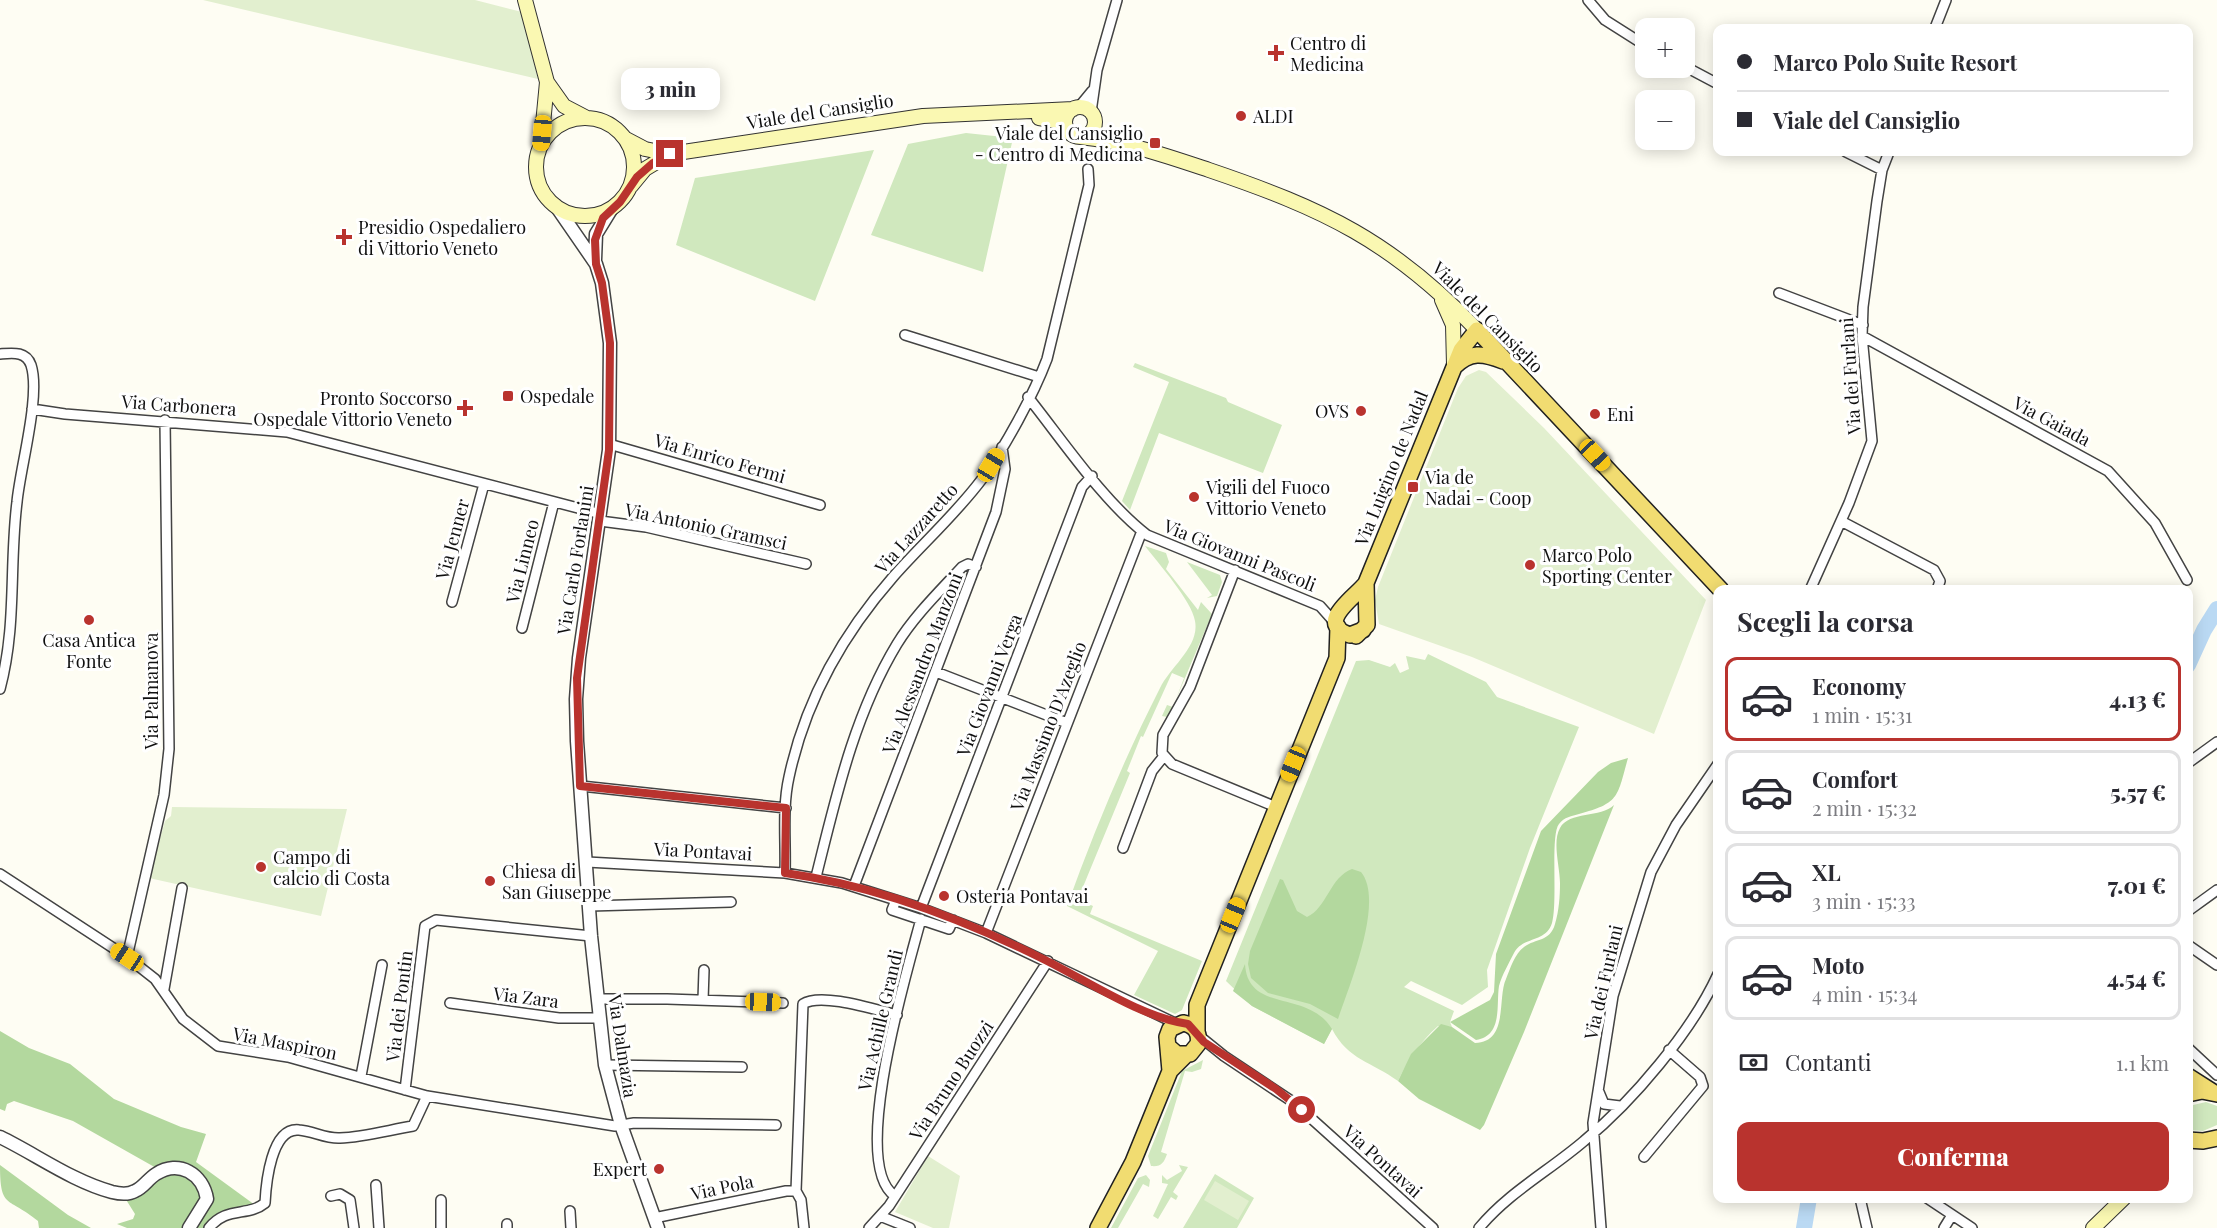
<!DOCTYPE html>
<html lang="it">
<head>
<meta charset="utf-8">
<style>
  :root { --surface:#fff; --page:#f7f7f7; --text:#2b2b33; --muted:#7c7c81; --line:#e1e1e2; --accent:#b9332e }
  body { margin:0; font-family:"Playfair Display",serif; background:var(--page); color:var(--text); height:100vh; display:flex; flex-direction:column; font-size:22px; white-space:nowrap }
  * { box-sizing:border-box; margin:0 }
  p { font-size:20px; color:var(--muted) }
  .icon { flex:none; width:33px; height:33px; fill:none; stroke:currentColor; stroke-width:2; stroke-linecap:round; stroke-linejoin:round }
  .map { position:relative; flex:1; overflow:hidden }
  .panel { position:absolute; left:1713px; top:585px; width:480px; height:618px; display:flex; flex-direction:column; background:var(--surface); border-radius:12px; box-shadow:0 3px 15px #0003 }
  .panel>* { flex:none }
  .hud { position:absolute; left:1713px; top:24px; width:480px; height:132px; border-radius:12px; box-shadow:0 3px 15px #0003; display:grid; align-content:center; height:132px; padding:0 24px; background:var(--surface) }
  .fabs { position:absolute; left:1635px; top:18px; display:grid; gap:12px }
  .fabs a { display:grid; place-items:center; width:60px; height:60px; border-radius:12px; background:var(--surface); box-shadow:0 3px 15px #0003; font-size:30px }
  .end { position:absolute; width:27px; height:27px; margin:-14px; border:8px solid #b9332e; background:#fff; box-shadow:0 0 0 3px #fff }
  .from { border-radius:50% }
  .bubble { position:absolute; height:42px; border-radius:12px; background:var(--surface); box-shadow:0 3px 15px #0003; font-size:20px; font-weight:800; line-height:42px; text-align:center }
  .car { position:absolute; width:18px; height:36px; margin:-18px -9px; border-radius:8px; box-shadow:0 0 4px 2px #0007; background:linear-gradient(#f5c518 24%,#345 0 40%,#f5c518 0 76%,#345 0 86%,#f5c518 0) }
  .hud b { display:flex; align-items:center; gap:21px; height:57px; font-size:22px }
  .hud b+b { border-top:2px solid var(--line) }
  .hud i { width:15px; height:15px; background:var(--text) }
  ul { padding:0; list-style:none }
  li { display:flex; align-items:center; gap:18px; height:84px; margin:0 12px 9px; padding:0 12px; border:3px solid var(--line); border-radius:12px }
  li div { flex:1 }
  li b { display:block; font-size:22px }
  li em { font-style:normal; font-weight:800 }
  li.selected { border-color:var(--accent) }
  li>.icon { width:54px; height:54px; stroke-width:1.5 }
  h2 { padding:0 24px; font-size:27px; line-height:72px }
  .pay { display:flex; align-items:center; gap:15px; height:66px; padding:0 24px; font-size:22px }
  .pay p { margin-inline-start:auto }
  .cta { display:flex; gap:12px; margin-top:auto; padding:12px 24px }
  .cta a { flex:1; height:69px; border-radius:12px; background:var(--accent); color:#fff; font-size:24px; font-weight:800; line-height:69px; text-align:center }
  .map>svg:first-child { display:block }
  .green { fill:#d0e8be }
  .forest { fill:#b3d89e }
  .pitch { fill:#e2efcf }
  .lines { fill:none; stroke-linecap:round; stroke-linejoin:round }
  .river { stroke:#bad9f3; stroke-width:16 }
  .minor-casing { stroke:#434343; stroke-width:12 }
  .tertiary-casing { stroke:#434343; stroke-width:15 }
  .secondary-casing { stroke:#323232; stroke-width:16 }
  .primary-casing { stroke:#212121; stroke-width:18 }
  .minor { stroke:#fff; stroke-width:9 }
  .tertiary { stroke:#fff; stroke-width:12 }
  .secondary { stroke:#faf8b2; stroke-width:14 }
  .primary { stroke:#f1dc71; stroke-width:15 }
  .route { stroke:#b9332e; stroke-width:8 }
  .poi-dot { fill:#b9332e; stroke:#fff; stroke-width:2 }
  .labels { text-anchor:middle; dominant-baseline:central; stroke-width:6; stroke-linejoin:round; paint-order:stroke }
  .poi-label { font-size:18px; fill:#101010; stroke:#fff; text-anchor:start }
  .street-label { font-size:18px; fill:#101010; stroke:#fff }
</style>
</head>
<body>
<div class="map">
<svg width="2217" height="1228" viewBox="0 0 2217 1228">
  <rect width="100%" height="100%" fill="#fefdf3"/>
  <path class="green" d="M966 133 1013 138 983 272 871 235 908 144Z
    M874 150 815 301 676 245 695 178Z
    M1135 363 1226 398 1228 402 1282 425 1263 473 1159 433 1130 510 1122 501 1169 382 1133 367Z
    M1145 546 1166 553 1169 562 1166 569 1198 610 1201 602 1212 614 1171 711 1167 717 1162 716 1167 705 1173 707 1184 678 1172 673 1143 737 1141 736 1127 771 1130 773 1078 899 1093 906 1090 914 1202 961 1182 1010 1175 1014 1134 995 1158 951 1067 906C1094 831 1124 759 1160 688 1170 667 1200 646 1195 621 1192 601 1158 563 1145 546Z
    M1187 562 1220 575 1222 582 1217 596 1207 598 1212 595Z
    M1428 654 1486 682 1497 697 1579 727 1530 848 1487 970 1488 987 1462 1005 1411 981 1404 987 1454 1011 1450 1022 1452 1027 1438 1026C1420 1042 1408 1060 1398 1081 1372 1062 1348 1060 1332 1029L1324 1044 1252 1006 1226 981 1356 661 1369 660 1390 667 1395 663 1400 673 1409 669 1406 656 1425 660Z
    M1203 1060 1201 1069 1192 1072 1185 1071 1161 1152 1167 1154C1164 1163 1161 1167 1151 1166L1148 1156 1182 1071Z
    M2206 1102 2217 1106V1125L2203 1131 2189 1130V1106Z
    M1179 1165 1188 1167 1173 1192 1178 1196 1176 1200 1171 1197 1158 1219 1153 1216 1168 1184 1162 1183V1175L1167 1180 1182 1171Z
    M1215 1174 1254 1198 1237 1228H1183Z
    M1146 1175 1150 1180 1149 1187 1143 1184 1118 1228H1111L1138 1178Z"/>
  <path class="forest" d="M1628 758C1617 797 1620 803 1579 814 1572 816 1564 817 1559 824 1550 835 1558 901 1552 923 1546 943 1523 936 1514 953 1509 963 1502 975 1499 986 1496 1005 1503 1036 1476 1040L1450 1022 1490 1000 1494 992 1496 954 1541 831 1598 772 1611 763Z
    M1614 805 1524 1032 1484 1125 1480 1130 1419 1099 1398 1081 1411 1054 1441 1024 1452 1027 1475 1043C1509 1042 1497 998 1506 979 1510 969 1515 953 1524 947 1536 938 1550 942 1555 924 1559 911 1560 896 1560 883 1560 867 1552 842 1560 828 1569 811 1601 818 1614 805Z
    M1352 869 1361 872C1385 901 1349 986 1338 1019L1310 1004 1268 993 1251 978 1248 964 1250 951 1280 879 1283 880 1297 911 1307 917C1327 908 1330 877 1352 869Z
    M1245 964C1248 1014 1308 989 1332 1029L1324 1044 1252 1006 1233 991Z
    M0 1031 29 1048 70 1064 114 1099 181 1127 206 1134 196 1162 255 1205 216 1215 203 1228H195L205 1180 158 1169 73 1121 14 1101 7 1104 5 1111 0 1109Z
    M0 1165 68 1215 91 1228H39L38 1221C8 1196 0 1210 0 1165Z
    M167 1172 189 1176 204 1195 187 1228H127L117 1224 133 1219 135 1214 125 1198Z"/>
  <path class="pitch" d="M203 0H475L522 12 538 79Z
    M1479 370 1486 372 1544 428 1706 600 1654 734 1472 657 1379 624 1375 600 1378 587 1458 388 1466 376Z
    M172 807 347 809 321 916 149 878 165 821 171 816Z
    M928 1156 960 1176 949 1228H933L895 1212Z
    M1215 1181 1249 1201 1238 1220 1204 1200Z"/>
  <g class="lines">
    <path class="river" d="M2188 665 2204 630 2217 609
      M1804 1228 1809 1198"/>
    <g class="minor-casing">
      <path id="minor" d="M1588 0 1605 20 1646 46
        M1935 28 1946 0
        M1684 66 1718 84
        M1078 108 1092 91
        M1091 112 1097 70 1117 0
        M1846 152 1882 170
        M1779 293 1863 325
        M905 335 1039 377
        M1862 336 2108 471 2155 523 2187 580
        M0 354C13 353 26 351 31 365 41 396 20 468 17 502 9 566 17 625 0 689
        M1028 397C1063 441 1103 501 1147 535L1320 606 1336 624
        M32 409 65 414 287 432 601 514
        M609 444 820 505
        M600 521 646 527 806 564
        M1841 521 1934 570 1940 581 1937 590
        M1235 570 1190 687 1163 735 1162 753 1172 764 1276 807
        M1810 590 1849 503 1872 441 1862 336 1863 307 1877 201 1882 170 1889 152
        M452 602 484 484
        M522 628 554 502
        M936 672 1067 723
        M2188 763 2217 742
        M581 786 786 808
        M1123 848 1152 771 1164 756
        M587 862 785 873 842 883 921 908 986 933 1177 1024
        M785 873C786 841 782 808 789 777 805 702 843 634 893 577 922 544 956 514 982 479 1005 447 1033 396 1047 359L1089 185 1088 169
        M0 874 127 957 155 979 183 1019 218 1046 288 1057 427 1096 615 1126 634 1123 776 1125
        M816 877C836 797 854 715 897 644 915 615 940 591 962 567L968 564 976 567
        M854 886 996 512 1005 469 1002 447
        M896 900 892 910 949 929 953 920
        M590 906 731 902
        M921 908 1082 487 1092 476
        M2188 911 2217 890
        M986 933 1142 531
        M2188 945 2217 965
        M127 957 164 795 169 749 165 420
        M164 989 182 888
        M597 999H667L783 1003
        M703 1000 704 970
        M450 1003 559 1018H599
        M1198 1035 1224 1056 1293 1102 1433 1228
        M2188 1048 2217 1075
        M605 1065 742 1067
        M361 1076 382 965
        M405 1090 425 926 436 920 591 936
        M1599 1092 1604 1104 1620 1106
        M1644 1157 1703 1086 1700 1077 1669 1050
        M376 1185 379 1228
        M331 1196 340 1194 350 1200 354 1228
        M895 1196C848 1165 908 968 921 919
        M1860 1198 1867 1228
        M1927 1198 1972 1228
        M570 1211 571 1228
        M880 1216 910 1228
        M654 1218 786 1191H796
        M209 1228C226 1206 248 1217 265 1203 266 1184 271 1127 299 1130 313 1131 326 1139 340 1138 364 1137 389 1130 413 1126L427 1096
        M441 1228V1200
        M507 1228V1224
        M804 1228 801 1200 796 1191 803 1004C821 992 876 1010 897 1015
        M869 1228 889 1206 1048 961
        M1479 1228C1509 1192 1549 1171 1584 1141 1633 1101 1692 1031 1718 974
        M1601 1228 1593 1123 1613 996 1651 872 1676 825 1718 764
        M1944 1228 1952 1215"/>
    </g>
    <g class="tertiary-casing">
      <path id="tertiary" d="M556 206 596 264 602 283 610 343 609 450 579 658 576 699 577 741 591 936 605 1065 621 1125 658 1228
        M595 260 596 234 612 208
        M0 1137C37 1155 72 1181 112 1192 120 1194 128 1195 135 1191 143 1188 148 1179 156 1174 179 1159 203 1174 207 1199L189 1228"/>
    </g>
    <g class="secondary-casing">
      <path id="secondary" d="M525 0 547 82 541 145
        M547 82 564 106 587 118
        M1065 122a15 15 0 1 1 30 0a15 15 0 1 1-30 0Z
        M1039 118 1057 121 1068 130
        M536 167a49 49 0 1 1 98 0a49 49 0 1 1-98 0Z
        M1080 137C1124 141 1167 156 1209 170 1324 209 1392 241 1477 330
        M626 139 645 149 670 154
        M631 186 645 169 670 154 923 116 1073 109
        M1442 300 1453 325 1454 365
        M2093 1228 2124 1198"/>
    </g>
    <g class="primary-casing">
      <path id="primary" d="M1454 367C1470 351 1483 353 1503 361
        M1363 630 1350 635C1313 623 1357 596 1366 583L1461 350 1477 330 1721 590
        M1356 636 1367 625 1366 583
        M1197 1032V1005L1337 658 1338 627
        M1170 1048 1177 1054H1190L1198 1044C1200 1033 1195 1025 1183 1023L1170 1029 1167 1037 1170 1071
        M2188 1076 2213 1092
        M2188 1094 2202 1091 2217 1094
        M2188 1140 2203 1141 2217 1138
        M1098 1228 1133 1162 1170 1071 1186 1055"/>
    </g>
    <use href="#minor" class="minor"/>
    <use href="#tertiary" class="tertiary"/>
    <use href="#secondary" class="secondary"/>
    <use href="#primary" class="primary"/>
  </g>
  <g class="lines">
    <path class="route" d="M670 154 653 163 637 177 620 202 603 218 595 240 596 264 602 283 610 343 609 450 577 678 580 786 786 808 785 873C873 885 960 918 1039 957 1085 979 1139 1017 1188 1024L1204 1042 1276 1089 1302 1110"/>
  </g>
  <g class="poi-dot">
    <path d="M1273 44h6v6h6v6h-6v6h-6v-6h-6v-6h6z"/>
    <circle cx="1241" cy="116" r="6"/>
    <rect x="1149" y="137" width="12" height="12" rx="3"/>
    <path d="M341 228h6v6h6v6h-6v6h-6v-6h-6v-6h6z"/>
    <rect x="502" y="390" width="12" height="12" rx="3"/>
    <path d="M462 399h6v6h6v6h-6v6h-6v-6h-6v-6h6z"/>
    <circle cx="1361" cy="411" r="6"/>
    <circle cx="1595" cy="414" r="6"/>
    <rect x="1407" y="481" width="12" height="12" rx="3"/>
    <circle cx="1194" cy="497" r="6"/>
    <circle cx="1530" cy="565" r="6"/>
    <circle cx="89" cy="620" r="6"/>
    <circle cx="261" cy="867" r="6"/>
    <circle cx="490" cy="881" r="6"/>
    <circle cx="944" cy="896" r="6"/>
    <circle cx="659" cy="1169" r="6"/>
  </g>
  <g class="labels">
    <g class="poi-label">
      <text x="1290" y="43">Centro di<tspan x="1290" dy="21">Medicina</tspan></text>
      <text x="1253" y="116">ALDI</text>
      <text x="1143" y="133" text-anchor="end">Viale del Cansiglio<tspan x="1143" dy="21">- Centro di Medicina</tspan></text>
      <text x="358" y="227">Presidio Ospedaliero<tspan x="358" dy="21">di Vittorio Veneto</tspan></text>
      <text x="520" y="396">Ospedale</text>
      <text x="452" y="398" text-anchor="end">Pronto Soccorso<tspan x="452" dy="21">Ospedale Vittorio Veneto</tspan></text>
      <text x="1349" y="411" text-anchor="end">OVS</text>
      <text x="1607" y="414">Eni</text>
      <text x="1425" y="477">Via de<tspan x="1425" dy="21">Nadai - Coop</tspan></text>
      <text x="1206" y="487">Vigili del Fuoco<tspan x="1206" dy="21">Vittorio Veneto</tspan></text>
      <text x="1542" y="555">Marco Polo<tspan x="1542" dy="21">Sporting Center</tspan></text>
      <text x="89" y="640" text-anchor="middle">Casa Antica<tspan x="89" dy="21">Fonte</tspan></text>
      <text x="273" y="857">Campo di<tspan x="273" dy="21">calcio di Costa</tspan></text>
      <text x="502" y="871">Chiesa di<tspan x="502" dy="21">San Giuseppe</tspan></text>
      <text x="956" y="896">Osteria Pontavai</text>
      <text x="647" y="1169" text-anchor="end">Expert</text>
    </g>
    <g class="street-label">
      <text transform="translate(820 111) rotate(-9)">Viale del Cansiglio</text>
      <text transform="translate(1488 317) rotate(45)">Viale del Cansiglio</text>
      <text transform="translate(1850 376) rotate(-94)">Via dei Furlani</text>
      <text transform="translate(179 405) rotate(4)">Via Carbonera</text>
      <text transform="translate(2052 421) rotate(28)">Via Gaiada</text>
      <text transform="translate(720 458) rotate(16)">Via Enrico Fermi</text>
      <text transform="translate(1391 468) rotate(-68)">Via Luigino de Nadal</text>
      <text transform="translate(706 526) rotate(12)">Via Antonio Gramsci</text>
      <text transform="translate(916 528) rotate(-48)">Via Lazzaretto</text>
      <text transform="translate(452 539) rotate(-75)">Via Jenner</text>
      <text transform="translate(1240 555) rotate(22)">Via Giovanni Pascoli</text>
      <text transform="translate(575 560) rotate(-81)">Via Carlo Forlanini</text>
      <text transform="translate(522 561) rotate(-76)">Via Linneo</text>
      <text transform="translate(922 663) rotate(-69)">Via Alessandro Manzoni</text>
      <text transform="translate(989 685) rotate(-69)">Via Giovanni Verga</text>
      <text transform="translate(151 691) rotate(-90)">Via Palmanova</text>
      <text transform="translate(1048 726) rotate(-69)">Via Massimo D'Azeglio</text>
      <text transform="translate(703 851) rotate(3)">Via Pontavai</text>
      <text transform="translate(1603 982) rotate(-77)">Via dei Furlani</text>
      <text transform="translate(526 997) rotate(7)">Via Zara</text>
      <text transform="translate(399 1006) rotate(-83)">Via dei Pontin</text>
      <text transform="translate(880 1020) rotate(-77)">Via Achille Grandi</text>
      <text transform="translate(285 1043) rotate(11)">Via Maspiron</text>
      <text transform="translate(623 1046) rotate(81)">Via Dalmazia</text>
      <text transform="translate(951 1080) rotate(-57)">Via Bruno Buozzi</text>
      <text transform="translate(1383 1161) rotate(42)">Via Pontavai</text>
      <text transform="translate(722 1187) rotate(-12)">Via Pola</text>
    </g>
  </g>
</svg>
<div class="fabs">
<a>+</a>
<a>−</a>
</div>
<i class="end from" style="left:1302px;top:1110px"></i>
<i class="end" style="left:670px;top:154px"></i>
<div class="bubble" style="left:621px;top:68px;width:99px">3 min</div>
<i class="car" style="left:542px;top:133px;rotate:185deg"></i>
<i class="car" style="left:1595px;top:455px;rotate:137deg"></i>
<i class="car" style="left:991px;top:465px;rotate:31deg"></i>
<i class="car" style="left:1293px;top:764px;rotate:202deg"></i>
<i class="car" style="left:1233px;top:915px;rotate:22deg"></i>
<i class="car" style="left:127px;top:957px;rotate:303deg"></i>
<i class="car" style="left:763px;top:1002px;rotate:92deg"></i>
<div class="hud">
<b><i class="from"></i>Marco Polo Suite Resort</b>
<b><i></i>Viale del Cansiglio</b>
</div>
<section class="panel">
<h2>Scegli la corsa</h2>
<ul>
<li class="selected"><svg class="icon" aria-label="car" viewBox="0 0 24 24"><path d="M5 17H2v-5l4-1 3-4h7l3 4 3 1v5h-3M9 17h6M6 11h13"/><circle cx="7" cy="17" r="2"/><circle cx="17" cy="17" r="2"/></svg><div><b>Economy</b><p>1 min · 15:31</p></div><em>4.13 €</em></li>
<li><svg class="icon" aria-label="car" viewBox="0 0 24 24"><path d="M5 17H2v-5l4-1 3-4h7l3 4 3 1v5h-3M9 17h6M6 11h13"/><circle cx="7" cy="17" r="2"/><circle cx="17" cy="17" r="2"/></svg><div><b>Comfort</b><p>2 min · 15:32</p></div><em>5.57 €</em></li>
<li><svg class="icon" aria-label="car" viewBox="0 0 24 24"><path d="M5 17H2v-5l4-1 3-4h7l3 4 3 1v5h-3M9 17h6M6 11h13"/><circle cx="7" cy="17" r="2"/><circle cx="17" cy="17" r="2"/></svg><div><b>XL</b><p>3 min · 15:33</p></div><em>7.01 €</em></li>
<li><svg class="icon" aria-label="car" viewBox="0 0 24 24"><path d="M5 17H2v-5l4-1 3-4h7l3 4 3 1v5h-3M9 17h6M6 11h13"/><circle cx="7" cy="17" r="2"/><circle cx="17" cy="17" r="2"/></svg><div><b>Moto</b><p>4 min · 15:34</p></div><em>4.54 €</em></li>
</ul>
<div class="pay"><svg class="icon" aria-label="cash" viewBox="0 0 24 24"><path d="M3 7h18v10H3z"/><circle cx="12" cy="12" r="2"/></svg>Contanti<p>1.1 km</p></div>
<div class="cta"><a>Conferma</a></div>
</section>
</div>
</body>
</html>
